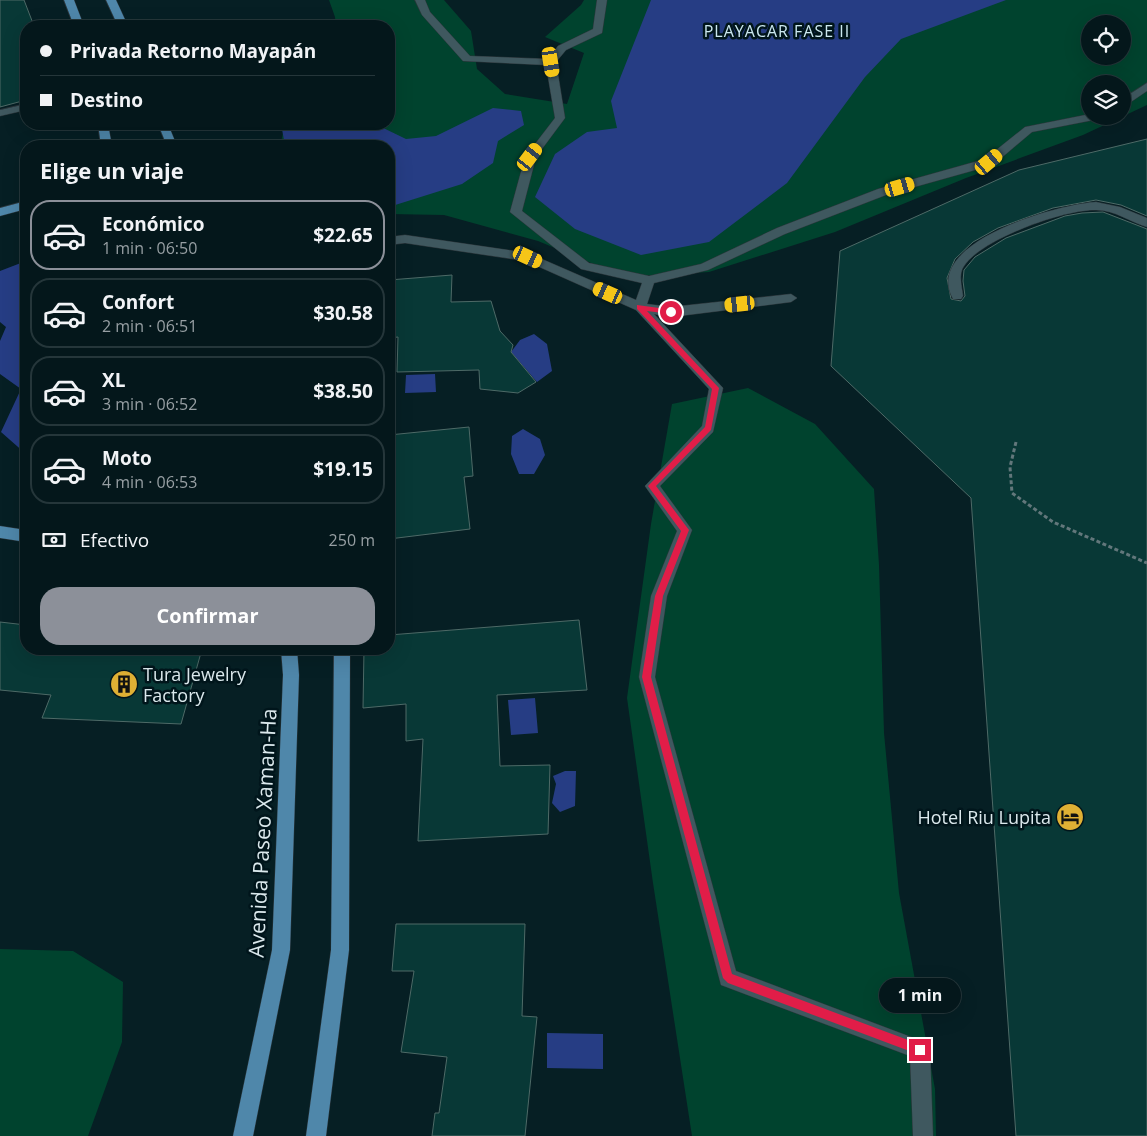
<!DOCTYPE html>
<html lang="es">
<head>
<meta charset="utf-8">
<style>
  :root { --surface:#04171b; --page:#0d2024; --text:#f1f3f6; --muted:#979fa3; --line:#25363a; --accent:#8c9099 }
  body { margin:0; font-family:"Open Sans",sans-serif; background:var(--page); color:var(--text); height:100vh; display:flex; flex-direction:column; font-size:19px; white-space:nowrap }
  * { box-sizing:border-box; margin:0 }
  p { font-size:16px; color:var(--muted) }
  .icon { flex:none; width:28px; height:28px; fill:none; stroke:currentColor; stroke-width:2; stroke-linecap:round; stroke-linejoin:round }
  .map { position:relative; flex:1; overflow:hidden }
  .side { position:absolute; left:20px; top:140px; width:375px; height:515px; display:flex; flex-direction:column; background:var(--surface); border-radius:20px; box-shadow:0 5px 20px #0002,0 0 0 1px var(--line) }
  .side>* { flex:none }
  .guide { position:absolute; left:20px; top:20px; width:375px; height:110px; border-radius:20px; box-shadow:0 5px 20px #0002,0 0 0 1px var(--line); display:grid; align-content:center; height:110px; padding:0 20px; background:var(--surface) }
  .tools { position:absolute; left:1081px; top:15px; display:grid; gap:10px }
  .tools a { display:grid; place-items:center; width:50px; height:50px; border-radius:50%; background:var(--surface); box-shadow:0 5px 20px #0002,0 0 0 1px var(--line); font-size:25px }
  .end { position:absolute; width:22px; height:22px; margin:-11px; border:6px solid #e11d48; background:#fff; box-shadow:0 0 0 2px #fff }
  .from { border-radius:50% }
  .bubble { position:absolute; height:35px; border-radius:18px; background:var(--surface); box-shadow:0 5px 20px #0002,0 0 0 1px var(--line); font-size:16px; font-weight:700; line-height:35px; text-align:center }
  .car { position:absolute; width:15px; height:30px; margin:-15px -8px; border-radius:6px; box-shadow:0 0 4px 1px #0007; background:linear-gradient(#f5c518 24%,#345 0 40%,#f5c518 0 76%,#345 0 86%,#f5c518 0) }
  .guide b { display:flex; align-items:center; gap:18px; height:48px; font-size:19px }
  .guide b+b { border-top:1px solid var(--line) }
  .guide i { width:12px; height:12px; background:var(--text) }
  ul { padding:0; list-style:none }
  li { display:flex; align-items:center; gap:15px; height:70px; margin:0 10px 8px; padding:0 10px; border:2px solid var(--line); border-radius:20px }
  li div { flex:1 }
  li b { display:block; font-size:19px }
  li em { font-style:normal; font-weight:700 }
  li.selected { border-color:var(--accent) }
  li>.icon { width:45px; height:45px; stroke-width:1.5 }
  h2 { padding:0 20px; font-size:22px; line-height:60px }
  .pay { display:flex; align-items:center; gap:12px; height:55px; padding:0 20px; font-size:19px }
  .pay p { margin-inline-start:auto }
  .cta { display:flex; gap:10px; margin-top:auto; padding:10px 20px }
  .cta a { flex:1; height:58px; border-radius:20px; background:var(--accent); color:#fff; font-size:20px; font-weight:700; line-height:58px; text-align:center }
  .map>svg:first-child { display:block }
  .green { fill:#00432e; fill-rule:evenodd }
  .water { fill:#263d84 }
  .building { fill:#083836; stroke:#4e6a67 }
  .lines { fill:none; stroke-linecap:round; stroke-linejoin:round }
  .minor-casing { stroke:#2c353a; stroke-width:1 }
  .major-casing { stroke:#2c353a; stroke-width:1 }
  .path { stroke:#62777b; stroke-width:3; stroke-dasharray:4 2.5; stroke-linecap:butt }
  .minor { fill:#3f585f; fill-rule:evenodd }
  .major { fill:#4f87aa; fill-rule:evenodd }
  .route { fill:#e11d48 }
  .labels { text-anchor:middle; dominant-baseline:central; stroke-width:5; stroke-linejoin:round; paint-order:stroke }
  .far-neighbourhood-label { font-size:16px; letter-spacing:1px; fill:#cbe8f0; stroke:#00151b }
  .poi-label { font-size:18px; fill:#dbe9ed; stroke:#00151b; text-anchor:start }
  .near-street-label { font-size:21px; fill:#dbe9ed; stroke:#00151b }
</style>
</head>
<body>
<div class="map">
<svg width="1147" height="1136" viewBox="0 0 1147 1136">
  <rect width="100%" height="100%" fill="#061f24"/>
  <path class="green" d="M329 0H444L471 31 477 69 505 94 567 104 584 53 545 37 581 5 584 0H1147V105L1083 135 966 178 835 232 709 272 625 277 538 241 444 215 389 214V146H280L285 124H389V26H336L335 17ZM1090 24H1122V56H1090ZM1090 84H1122V116H1090Z
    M748 388 815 424 874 489 879 565 884 733 899 893 935 1089 936 1136H692L653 883 627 698 651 524 672 404Z
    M0 949 73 951 123 982 122 1042 88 1136H0Z"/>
  <path class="water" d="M651 0H1006L901 39 865 77 787 183 709 242 641 255 575 229 535 197 555 154 587 132 617 128 611 101Z
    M493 108 521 111 524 125 498 141 493 163 462 184 392 206H389V146H285L282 129 289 124H375L406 139 436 136Z
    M26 261V454L1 432 21 389 0 374V341L6 327 0 322V271Z
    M534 334 547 344 552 371 537 382 511 352 520 340Z
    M435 374 436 392 405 393 406 375Z
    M523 429 540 439 545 455 534 474H519L511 454 512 436Z
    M535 698 538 733 511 735 508 700Z
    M565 771H576L575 806 560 812 552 803 556 784 553 776Z
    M547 1033 603 1034V1069L547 1068Z"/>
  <path class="building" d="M0 0H24L34 26H26V100L0 107Z
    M1147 139V216L1121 205 1096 200 1053 208 998 228 973 242 955 259 947 278 951 299 961 301 965 296 963 281 964 270 975 257 1006 238 1065 216 1082 213 1103 212 1147 229V1136H1016L971 498 831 366 840 251 1019 170Z
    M452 275 451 302 491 301 500 331 513 345 511 352 536 382 518 393 480 389 479 370 397 372 398 337 389 338V280Z
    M469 427 473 476 464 477 470 529 389 539V435Z
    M579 620 587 690 497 695 500 766 550 765 548 834 418 841 423 739 406 741V704L363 708 364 649H389V635Z
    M0 622 26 625V649H202L181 724 42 718 51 695 0 690Z
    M396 924H525L522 1016 537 1017 525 1136H432L435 1113H439L447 1057 401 1052 414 971H392Z"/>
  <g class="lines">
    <g class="minor-casing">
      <path id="minor" d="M415 0H425L430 12 470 56 548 59 558 46 593 29 597 0H607L602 33 566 50 556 62 565 118 536 157 522 211 589 263 649 276 701 264 777 228 878 189 985 159 1025 127 1090 114V116H1104L1099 119 1032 132 993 165 886 195 785 234 708 270 654 283 647 304 671 307 791 294 797 298 791 302 671 317 654 314 723 388 713 432 660 486 692 530 667 596 655 677 736 971 927 1043 930 1050 933 1136H913L910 1056 721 985 639 677 651 596 677 531 645 486 702 426 709 389 636 310 526 261 405 243 389 245V237L405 235 528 253 636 300 642 283 581 269 510 212 525 157 555 118 546 65 463 61 422 15Z
        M1147 83V91L1122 108V99Z
        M26 104V110L0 116V110Z
        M1096 202 1120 207 1147 218V227C1130 222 1115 210 1096 210 1065 209 981 239 964 266 958 274 962 287 963 296L961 299H953C921 242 1059 204 1096 202Z"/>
    </g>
    <g class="major-casing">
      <path id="major" d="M64 0H74L84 26H74Z
        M106 0H116L128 26H118Z
        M98 124H108L112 146H101Z
        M158 124H168L177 146H167Z
        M26 201V209L0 216V208Z
        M0 526 26 530V542L0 538Z
        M281 649H297L299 675 290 950 253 1136H233L272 950 283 675Z
        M334 649H350L349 950 326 1136H306L331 950Z"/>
    </g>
    <path class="path" d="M1016 442 1010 467 1012 493 1053 522 1147 563"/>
    <use href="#minor" class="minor"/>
    <use href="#major" class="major"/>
  </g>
  <path class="route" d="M637 305 674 310V313L671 314 647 311 719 388 711 430 656 486 689 530 663 596 651 677 732 974 924 1046 926 1050 924 1053 920 1055 728 983 723 978 642 677 655 596 681 531 648 486 705 427 712 389 637 309Z"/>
  <defs>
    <g id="building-disc" transform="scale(1.4375)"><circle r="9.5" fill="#dfb034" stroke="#00151b"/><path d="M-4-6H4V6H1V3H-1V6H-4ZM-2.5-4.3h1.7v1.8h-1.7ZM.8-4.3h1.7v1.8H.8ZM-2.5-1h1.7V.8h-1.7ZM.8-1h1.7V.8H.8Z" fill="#111"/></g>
    <g id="hotel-disc" transform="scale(1.4375)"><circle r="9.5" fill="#dfb034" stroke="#00151b"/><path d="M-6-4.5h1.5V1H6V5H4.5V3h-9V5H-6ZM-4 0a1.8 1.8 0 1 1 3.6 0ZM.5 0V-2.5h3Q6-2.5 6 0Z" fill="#111"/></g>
  </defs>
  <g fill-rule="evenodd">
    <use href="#building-disc" x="124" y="684"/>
    <use href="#hotel-disc" x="1070" y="817"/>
  </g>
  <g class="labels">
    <g class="far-neighbourhood-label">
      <text x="777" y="31">PLAYACAR FASE II</text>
    </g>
    <g class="poi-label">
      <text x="143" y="674">Tura Jewelry<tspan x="143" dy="21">Factory</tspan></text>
      <text x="1051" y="817" text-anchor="end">Hotel Riu Lupita</text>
    </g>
    <g class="near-street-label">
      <text transform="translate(262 833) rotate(-87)">Avenida Paseo Xaman-Ha</text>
    </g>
  </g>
</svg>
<div class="tools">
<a><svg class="icon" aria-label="locate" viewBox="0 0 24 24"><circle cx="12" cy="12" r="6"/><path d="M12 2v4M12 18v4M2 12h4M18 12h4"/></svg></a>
<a><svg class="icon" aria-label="layers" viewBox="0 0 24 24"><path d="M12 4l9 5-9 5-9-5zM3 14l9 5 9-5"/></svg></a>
</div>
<i class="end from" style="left:671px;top:312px"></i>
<i class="end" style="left:920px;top:1050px"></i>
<div class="bubble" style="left:879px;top:978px;width:82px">1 min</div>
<i class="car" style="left:551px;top:62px;rotate:171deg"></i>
<i class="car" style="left:530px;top:157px;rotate:37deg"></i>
<i class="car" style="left:989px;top:162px;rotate:50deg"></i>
<i class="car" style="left:900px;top:187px;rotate:74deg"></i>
<i class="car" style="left:528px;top:257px;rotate:115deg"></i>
<i class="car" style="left:608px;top:293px;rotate:294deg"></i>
<i class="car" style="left:740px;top:304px;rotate:264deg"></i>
<div class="guide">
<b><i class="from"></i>Privada Retorno Mayapán</b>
<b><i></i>Destino</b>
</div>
<section class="side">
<h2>Elige un viaje</h2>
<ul>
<li class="selected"><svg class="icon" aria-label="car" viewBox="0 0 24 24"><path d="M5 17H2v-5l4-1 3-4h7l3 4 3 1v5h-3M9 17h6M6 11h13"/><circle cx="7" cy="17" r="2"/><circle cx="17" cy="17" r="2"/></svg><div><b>Económico</b><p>1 min · 06:50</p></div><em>$22.65</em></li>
<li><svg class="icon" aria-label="car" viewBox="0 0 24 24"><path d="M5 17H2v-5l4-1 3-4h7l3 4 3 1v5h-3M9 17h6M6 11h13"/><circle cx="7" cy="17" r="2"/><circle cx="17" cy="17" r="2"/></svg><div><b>Confort</b><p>2 min · 06:51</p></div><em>$30.58</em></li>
<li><svg class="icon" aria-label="car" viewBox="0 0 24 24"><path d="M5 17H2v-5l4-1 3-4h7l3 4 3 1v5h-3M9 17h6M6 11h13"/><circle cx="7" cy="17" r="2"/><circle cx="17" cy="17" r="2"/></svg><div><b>XL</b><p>3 min · 06:52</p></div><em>$38.50</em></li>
<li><svg class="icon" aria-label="car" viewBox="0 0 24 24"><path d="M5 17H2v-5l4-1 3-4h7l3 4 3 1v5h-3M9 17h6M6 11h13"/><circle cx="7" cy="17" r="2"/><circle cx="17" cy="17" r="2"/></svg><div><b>Moto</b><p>4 min · 06:53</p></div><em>$19.15</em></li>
</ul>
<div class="pay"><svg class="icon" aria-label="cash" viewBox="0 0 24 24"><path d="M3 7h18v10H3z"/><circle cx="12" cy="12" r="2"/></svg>Efectivo<p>250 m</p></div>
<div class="cta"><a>Confirmar</a></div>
</section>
</div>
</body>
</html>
